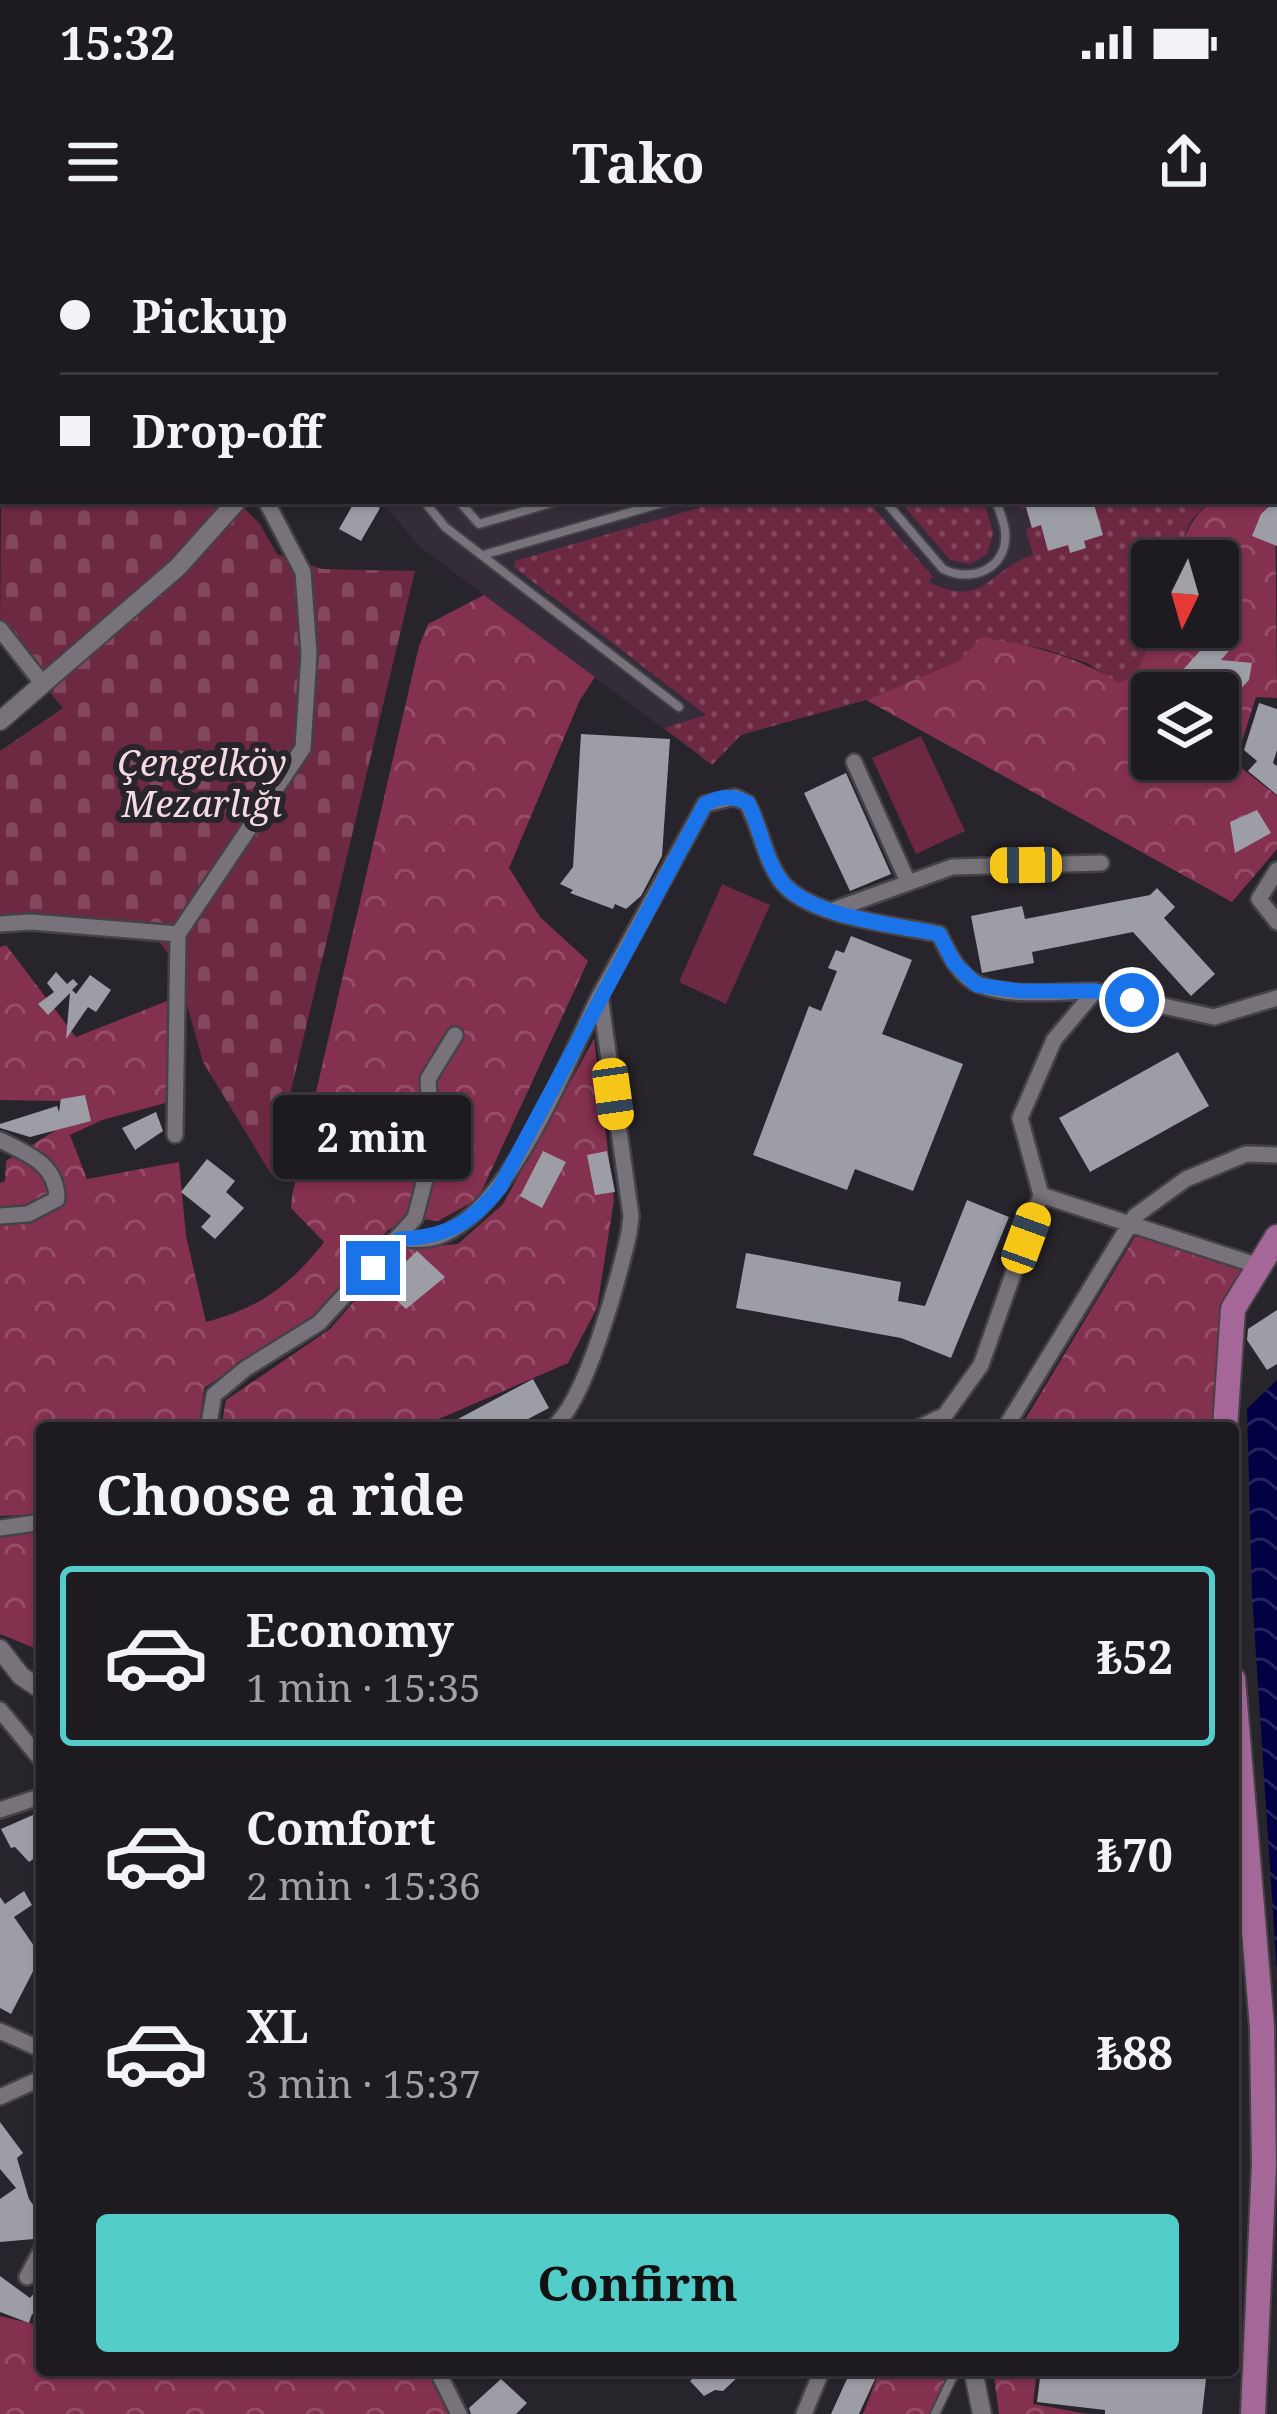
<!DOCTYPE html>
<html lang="en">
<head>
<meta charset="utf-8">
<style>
  :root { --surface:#1e1b20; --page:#2b282d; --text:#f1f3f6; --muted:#a1a1a5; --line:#3c393e; --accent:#53cdca }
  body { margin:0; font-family:"Noto Serif",serif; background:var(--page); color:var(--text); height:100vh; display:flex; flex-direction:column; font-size:45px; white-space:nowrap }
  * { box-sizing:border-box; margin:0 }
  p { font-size:39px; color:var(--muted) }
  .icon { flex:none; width:66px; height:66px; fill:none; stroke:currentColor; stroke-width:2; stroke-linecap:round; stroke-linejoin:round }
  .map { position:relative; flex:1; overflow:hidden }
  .sheet { position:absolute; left:36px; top:1182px; width:1203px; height:954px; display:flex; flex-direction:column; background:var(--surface); border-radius:12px; box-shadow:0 3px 9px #0004,0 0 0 3px var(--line) }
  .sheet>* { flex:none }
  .banner { position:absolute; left:0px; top:0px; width:1278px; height:264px; box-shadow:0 3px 9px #0004,0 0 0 3px var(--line); display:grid; align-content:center; height:264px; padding:0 60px; background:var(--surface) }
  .needle { width:78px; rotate:185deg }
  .fabs { position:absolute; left:1131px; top:300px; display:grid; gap:24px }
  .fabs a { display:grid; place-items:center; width:108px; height:108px; border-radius:12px; background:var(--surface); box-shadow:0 3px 9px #0004,0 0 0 3px var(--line); font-size:60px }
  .end { position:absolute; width:54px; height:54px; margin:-27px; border:15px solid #1a73e8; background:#fff; box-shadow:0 0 0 6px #fff }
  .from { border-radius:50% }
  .bubble { position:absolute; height:84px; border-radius:12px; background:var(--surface); box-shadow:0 3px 9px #0004,0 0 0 3px var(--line); font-size:39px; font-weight:700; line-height:84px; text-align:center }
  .car { position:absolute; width:36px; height:72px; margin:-36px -18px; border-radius:15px; box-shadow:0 0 9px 3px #0007; background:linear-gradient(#f5c518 24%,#345 0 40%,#f5c518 0 76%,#345 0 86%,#f5c518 0) }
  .banner b { display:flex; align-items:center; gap:42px; height:114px; font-size:45px }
  .banner b+b { border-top:3px solid var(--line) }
  .banner i { width:30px; height:30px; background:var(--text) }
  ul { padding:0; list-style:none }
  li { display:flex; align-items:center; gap:36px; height:180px; margin:0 24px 18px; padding:0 36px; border:6px solid transparent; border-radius:12px }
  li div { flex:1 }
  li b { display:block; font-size:45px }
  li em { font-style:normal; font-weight:700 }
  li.selected { border-color:var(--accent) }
  li>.icon { width:108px; height:108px; stroke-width:1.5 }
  h2 { padding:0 60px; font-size:54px; line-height:144px }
  .action { display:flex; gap:24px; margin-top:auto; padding:24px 60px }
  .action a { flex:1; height:138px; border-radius:12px; background:var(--accent); color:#111; font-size:48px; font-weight:700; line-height:138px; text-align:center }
  .status { display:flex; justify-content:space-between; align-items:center; height:84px; padding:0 60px; background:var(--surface); direction:ltr }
  .status svg { height:33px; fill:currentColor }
  header { display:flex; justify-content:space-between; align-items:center; height:156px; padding:0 60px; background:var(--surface); font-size:54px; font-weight:700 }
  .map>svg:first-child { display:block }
  .built { fill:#342c38 }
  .grass { fill:url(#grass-dots) }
  .forest { fill:url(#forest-crowns); fill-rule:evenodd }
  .cemetery { fill:url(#cemetery-stones) }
  .pitch { fill:#6e2942 }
  .water { fill:url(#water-waves) }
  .building { fill:#9d9da6 }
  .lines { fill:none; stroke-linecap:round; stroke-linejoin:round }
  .service-casing { stroke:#454247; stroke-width:12 }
  .minor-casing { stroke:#454247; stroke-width:20 }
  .tertiary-casing { stroke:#454247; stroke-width:22 }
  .primary-casing { stroke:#454247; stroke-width:28 }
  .service { stroke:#78737b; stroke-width:8 }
  .minor { stroke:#78737b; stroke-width:15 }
  .tertiary { stroke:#78737b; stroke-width:18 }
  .primary { stroke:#a46797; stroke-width:24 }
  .route { stroke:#1a73e8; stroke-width:15 }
  .labels { text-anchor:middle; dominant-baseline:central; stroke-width:12; stroke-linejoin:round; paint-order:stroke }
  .park-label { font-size:36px; font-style:italic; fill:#f5dbe1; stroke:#28242b }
</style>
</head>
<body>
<div class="status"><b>15:32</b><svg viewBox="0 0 49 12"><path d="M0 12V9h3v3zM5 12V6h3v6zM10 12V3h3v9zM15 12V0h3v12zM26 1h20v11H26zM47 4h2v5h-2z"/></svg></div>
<header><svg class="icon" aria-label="menu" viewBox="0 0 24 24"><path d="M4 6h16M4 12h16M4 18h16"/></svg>Tako<svg class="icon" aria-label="share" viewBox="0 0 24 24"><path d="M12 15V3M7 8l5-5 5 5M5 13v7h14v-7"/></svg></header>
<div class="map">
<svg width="1277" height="2174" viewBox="0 0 1277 2174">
  <defs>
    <pattern id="grass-dots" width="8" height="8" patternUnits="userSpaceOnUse" patternTransform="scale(3)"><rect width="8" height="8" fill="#6e2942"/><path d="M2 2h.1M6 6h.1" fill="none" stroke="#82475d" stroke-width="1.8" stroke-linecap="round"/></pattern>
    <pattern id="forest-crowns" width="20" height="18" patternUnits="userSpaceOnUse" patternTransform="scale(3)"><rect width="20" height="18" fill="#84304f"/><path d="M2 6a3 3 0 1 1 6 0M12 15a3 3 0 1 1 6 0" fill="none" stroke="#954d68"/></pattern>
    <pattern id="cemetery-stones" width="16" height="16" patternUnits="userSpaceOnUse" patternTransform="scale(3)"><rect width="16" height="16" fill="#6e2942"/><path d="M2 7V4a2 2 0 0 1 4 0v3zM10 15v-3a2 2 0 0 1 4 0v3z" fill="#82475d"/></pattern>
    <pattern id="water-waves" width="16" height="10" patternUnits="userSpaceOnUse" patternTransform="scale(3)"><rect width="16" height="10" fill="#010143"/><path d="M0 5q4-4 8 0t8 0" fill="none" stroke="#25255e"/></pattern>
  </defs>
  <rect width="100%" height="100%" fill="#28242b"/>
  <path class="built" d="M381 261H1209L1198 269 1174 321H1152L1153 387 919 436 866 460 741 495 712 525 420 307Z"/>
  <path class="grass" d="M722 261H868L933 337 929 342C985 370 989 328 1033 315L1026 289 1031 287 1026 268 1020 269 1018 261H1209L1190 282 1174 321H1152C1152 359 1163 428 1118 444L1087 423 1038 407 972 410 959 421 866 460 741 495 712 525 664 488 706 475 514 327 515 321Z
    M900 261H984L993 293 987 314 971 324 950 320Z"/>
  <path class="forest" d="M1275 243 1277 458 1256 457 1235 523 1277 556V609L1232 662 866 460 959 421 982 397C1031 406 1076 415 1118 443 1143 435 1147 410 1153 387H1218V321H1174C1204 252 1203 261 1275 261ZM1152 453H1218V519H1152Z
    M484 355 595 437 580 460 509 628 540 677 588 721 478 959 438 981 415 978 388 990 315 1074 204 1148 199 1188H42V1274L0 1276V943L5 941 6 921 61 887 60 861 0 860V707L6 705 76 797 167 761 169 862 102 880 70 895 87 939 179 922 186 996 206 1082C259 1068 290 1046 324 1002L291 968 292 956 419 406 428 384Z
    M594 799 614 960 597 1068 568 1123 418 1188H221L226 1160 330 1089 399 1009 458 1004 503 964Z
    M1136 995 1245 1029 1216 1188H1020Z
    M42 1289V1411L0 1394V1294Z
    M0 2076 42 2086V2130H429L451 2174H0Z
    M880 2130H966L930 2174H863Z
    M993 2130H1037L1033 2164 1088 2174H999Z"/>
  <path class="cemetery" d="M3 67V261H237L259 283 277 314 322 329 415 331 271 934 203 822 175 722 151 692 0 682V511L63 468 0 393Z"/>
  <path class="pitch" d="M921 496 965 591 916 614 872 518Z
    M722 644 770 665 726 764 679 742Z"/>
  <path class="water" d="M1277 1140V1733L1252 1354 1247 1169Z"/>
  <path class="building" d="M1277 248V306L1252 296 1261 274 1275 261Z
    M355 261H368L380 268 361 301 339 289Z
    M1034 261H1093L1103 295 1084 301 1086 308 1070 313 1068 305 1048 311 1041 285 1032 288 1026 267 1035 264Z
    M1217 392 1233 406 1221 420 1252 423 1249 440 1218 473V453H1155L1174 430 1180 433Z
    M1259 463 1277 469V510L1273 523 1277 526V555L1248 531 1257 521 1244 510Z
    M581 494 670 499 662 616 641 656 626 669 615 664 613 669 570 653 573 650 560 644 573 627Z
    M846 533 891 634 850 651 804 553Z
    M1257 570 1271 593 1235 613 1230 582Z
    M1157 648 1175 667 1164 678 1215 734 1191 756 1133 692 1032 712 1034 723 982 733 971 676 1022 666 1025 679 1150 655Z
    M851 696 912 720 882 794 963 824 913 951 855 929 847 950 753 915 809 766 821 771 837 731 828 728 836 710 844 713Z
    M56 732 67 744 73 739 78 744 72 750 76 754 90 735 111 750 96 772 88 767 66 799 70 753 48 775 38 764 54 752 47 743Z
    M1178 812 1209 866 1090 932 1059 878Z
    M85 855 91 881 30 897 0 888V884L57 866 59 872 61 859Z
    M156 872 163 891 135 910 122 888Z
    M543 911 566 922 542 968 520 956Z
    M607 911 615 952 595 955 587 915Z
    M207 919 235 941 226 952 244 968 215 999 201 987 211 976 181 952Z
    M967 960 1009 977 951 1118 901 1098 736 1068 746 1013 901 1042 898 1061 925 1066Z
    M417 1011 445 1037 406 1069 381 1046Z
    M1277 1070V1124L1267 1130 1247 1100 1248 1089Z
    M533 1139 549 1168 511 1188H441Z
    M33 1575 41 1594 37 1596 42 1613 29 1622 15 1607 11 1608 1 1589Z
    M24 1651 32 1665 14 1677 41 1716 11 1774 0 1768V1657L5 1664Z
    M0 1882 23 1913 17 1918 29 1959 42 1978V1995L34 1999 0 2002V1959L16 1948 0 1929Z
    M0 2036 30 2058 42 2044 38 2077 32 2074 29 2083 0 2072Z
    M702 2130H745L723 2151 715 2150 704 2156 690 2141Z
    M851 2130H862L876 2137 859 2174H831Z
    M1041 2130H1207L1202 2174H1105V2170L1037 2162Z
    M501 2139 527 2163 516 2174H471L469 2168Z"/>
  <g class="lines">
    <g class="service-casing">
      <path id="service" d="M920 0 921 3
        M628 3 631 0
        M825 3V0
        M424 261 445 287 679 467
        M459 261 479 284 558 261
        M885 261 943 329C972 344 1009 328 1005 291 1004 281 999 270 996 261
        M483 315 669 261
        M935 2174 956 2130"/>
    </g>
    <g class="minor-casing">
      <path id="minor" d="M1218 0V3
        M258 3 263 0
        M770 3 772 0
        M0 63 3 61
        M0 389 43 444
        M854 522 908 642
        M1277 630 1259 659 1277 682
        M836 669 952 627 1101 623
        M0 684 31 682 178 694 303 508 309 414 303 332 266 261
        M175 895 178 694
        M0 900C28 914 57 924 57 959L28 974 0 976
        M399 999C410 999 426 1001 436 997 510 974 566 822 600 755
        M1259 1026 1041 955 1020 878 1054 800 1095 751 1214 777 1277 758
        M208 1188 214 1155 245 1129 319 1083 415 978 432 913 428 839 455 795
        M552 1188C586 1163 619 1037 629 993L631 976 600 755 705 564 735 557 747 563C761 588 764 618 781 641 808 677 896 685 939 694 948 712 960 738 980 745 1013 758 1059 751 1095 751
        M918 1188 945 1175 981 1125 1041 955
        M1005 1188 1135 976 1186 939 1246 914 1277 915
        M0 1288 42 1282
        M0 1470 42 1521
        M0 1570 42 1556
        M0 1791 40 1809 42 1815
        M0 1857 42 1838
        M27 2037 42 2009
        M437 2130 459 2174
        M804 2174 822 2130"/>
    </g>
    <g class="tertiary-casing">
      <path id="tertiary" d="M373 3 374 0
        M0 481 178 327 237 261
        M0 1409 21 1436 42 1450
        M973 2130 982 2174"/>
    </g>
    <g class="primary-casing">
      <path id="primary" d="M1225 1188 1233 1069 1277 997
        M1233 1439 1262 1787 1264 1924 1253 2174"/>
    </g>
    <use href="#service" class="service"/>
    <use href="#minor" class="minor"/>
    <use href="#tertiary" class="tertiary"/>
    <use href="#primary" class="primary"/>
  </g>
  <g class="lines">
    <path class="route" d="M373 1028 399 999C446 997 471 984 500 947L705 564C721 556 732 555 748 563 761 588 764 618 781 641 808 677 896 685 939 694L954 723 977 745 1020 751H1095L1132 760"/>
  </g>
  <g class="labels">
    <g class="park-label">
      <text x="202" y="522">Çengelköy<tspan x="202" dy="41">Mezarlığı</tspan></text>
    </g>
  </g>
</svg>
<div class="fabs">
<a><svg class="needle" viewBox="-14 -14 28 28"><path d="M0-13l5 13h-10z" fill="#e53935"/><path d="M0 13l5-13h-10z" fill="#a1a1a5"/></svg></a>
<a><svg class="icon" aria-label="layers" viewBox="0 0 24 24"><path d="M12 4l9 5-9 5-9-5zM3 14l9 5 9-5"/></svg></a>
</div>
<i class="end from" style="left:1132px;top:760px"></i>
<i class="end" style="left:373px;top:1028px"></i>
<div class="bubble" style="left:273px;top:855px;width:198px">2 min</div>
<i class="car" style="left:1026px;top:625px;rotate:269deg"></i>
<i class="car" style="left:613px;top:854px;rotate:172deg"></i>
<i class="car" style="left:1026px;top:998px;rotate:20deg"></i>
<div class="banner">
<b><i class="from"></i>Pickup</b>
<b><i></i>Drop-off</b>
</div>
<section class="sheet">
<h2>Choose a ride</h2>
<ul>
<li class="selected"><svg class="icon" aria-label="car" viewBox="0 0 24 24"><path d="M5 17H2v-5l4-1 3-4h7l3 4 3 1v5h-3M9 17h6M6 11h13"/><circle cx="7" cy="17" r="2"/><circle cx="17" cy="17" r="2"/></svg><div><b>Economy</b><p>1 min · 15:35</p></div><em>₺52</em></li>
<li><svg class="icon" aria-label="car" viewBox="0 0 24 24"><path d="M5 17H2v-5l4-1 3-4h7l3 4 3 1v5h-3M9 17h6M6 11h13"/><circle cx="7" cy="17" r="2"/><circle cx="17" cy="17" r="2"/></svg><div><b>Comfort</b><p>2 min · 15:36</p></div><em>₺70</em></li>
<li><svg class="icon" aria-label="car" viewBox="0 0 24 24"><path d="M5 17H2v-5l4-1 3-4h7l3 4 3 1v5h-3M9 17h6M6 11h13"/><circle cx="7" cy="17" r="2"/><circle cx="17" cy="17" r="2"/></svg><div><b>XL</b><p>3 min · 15:37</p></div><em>₺88</em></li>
</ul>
<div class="action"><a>Confirm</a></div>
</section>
</div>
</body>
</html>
